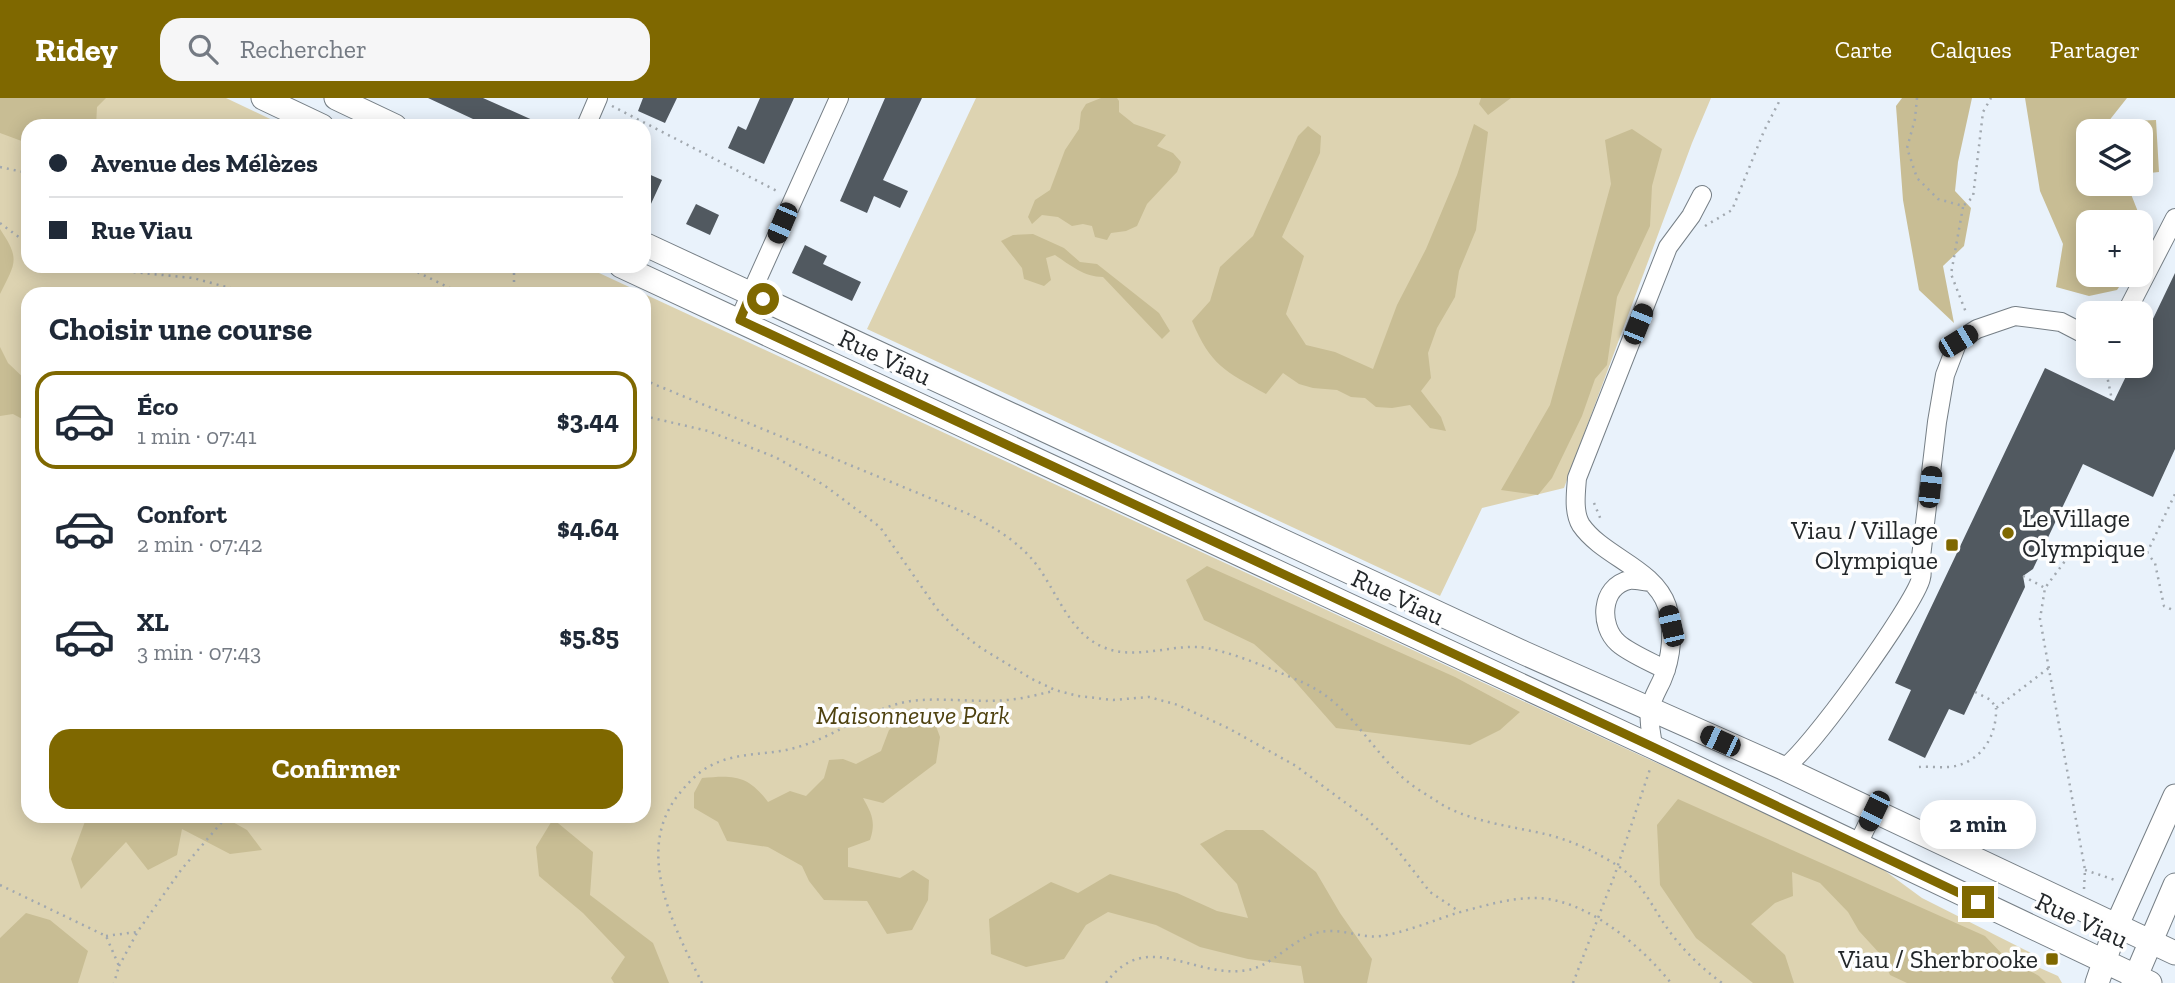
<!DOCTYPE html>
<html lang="fr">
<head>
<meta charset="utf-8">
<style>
  :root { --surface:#fff; --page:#f6f6f7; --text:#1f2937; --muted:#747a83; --line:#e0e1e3; --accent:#7f6800 }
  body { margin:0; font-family:"Zilla Slab",serif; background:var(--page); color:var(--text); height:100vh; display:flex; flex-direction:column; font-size:26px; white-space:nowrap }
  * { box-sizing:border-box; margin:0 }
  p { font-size:23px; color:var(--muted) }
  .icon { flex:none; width:38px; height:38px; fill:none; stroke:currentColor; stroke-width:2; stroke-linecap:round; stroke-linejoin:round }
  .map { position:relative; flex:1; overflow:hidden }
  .sheet { position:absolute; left:21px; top:189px; width:630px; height:536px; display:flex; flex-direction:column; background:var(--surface); border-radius:21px; box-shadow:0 4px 18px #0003 }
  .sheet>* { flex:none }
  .banner { position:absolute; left:21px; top:21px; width:630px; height:154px; border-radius:21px; box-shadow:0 4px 18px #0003; display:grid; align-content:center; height:154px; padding:0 28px; background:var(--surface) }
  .controls { position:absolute; left:2076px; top:21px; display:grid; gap:14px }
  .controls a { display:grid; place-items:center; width:77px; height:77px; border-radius:14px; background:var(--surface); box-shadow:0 4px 18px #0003; font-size:35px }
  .end { position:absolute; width:32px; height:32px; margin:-16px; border:9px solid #7f6800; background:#fff; box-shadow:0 0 0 4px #fff }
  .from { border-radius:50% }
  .bubble { position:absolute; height:49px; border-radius:21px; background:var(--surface); box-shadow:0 4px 18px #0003; font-size:23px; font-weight:700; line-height:49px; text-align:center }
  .car { position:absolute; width:21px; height:42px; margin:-21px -10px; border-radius:9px; box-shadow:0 0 5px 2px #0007; background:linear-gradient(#222 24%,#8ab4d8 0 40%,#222 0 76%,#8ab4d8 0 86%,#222 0) }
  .banner b { display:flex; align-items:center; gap:24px; height:66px; font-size:26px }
  .banner b+b { border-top:2px solid var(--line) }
  .banner i { width:18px; height:18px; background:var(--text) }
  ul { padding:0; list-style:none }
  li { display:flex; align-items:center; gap:21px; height:98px; margin:0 14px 10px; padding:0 14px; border:4px solid transparent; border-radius:21px }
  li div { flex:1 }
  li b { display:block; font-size:26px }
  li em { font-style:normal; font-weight:700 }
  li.selected { border-color:var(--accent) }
  li>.icon { width:63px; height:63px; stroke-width:1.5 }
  h2 { padding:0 28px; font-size:32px; line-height:84px }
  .cta { display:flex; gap:14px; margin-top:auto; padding:14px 28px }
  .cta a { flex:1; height:80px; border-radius:21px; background:var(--accent); color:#fff; font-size:28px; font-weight:700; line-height:80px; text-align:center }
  header { display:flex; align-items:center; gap:42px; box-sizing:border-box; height:98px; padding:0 35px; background:var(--accent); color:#fff }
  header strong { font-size:33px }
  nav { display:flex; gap:38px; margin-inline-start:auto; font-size:24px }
  .search { width:490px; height:63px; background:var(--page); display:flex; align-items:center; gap:18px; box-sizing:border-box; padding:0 24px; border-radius:21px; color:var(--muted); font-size:26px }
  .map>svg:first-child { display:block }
  .green { fill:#ddd3b1; fill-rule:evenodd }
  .forest { fill:#c8bd94 }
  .building { fill:#515960 }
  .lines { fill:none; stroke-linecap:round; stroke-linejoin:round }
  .minor-casing { stroke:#767f86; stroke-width:20 }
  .major-casing { stroke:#767f86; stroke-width:25 }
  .path { stroke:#a1a8af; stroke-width:2.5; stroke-dasharray:2 5; stroke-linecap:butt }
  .minor { stroke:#fff; stroke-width:18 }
  .major { stroke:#fff; stroke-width:23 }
  .route { stroke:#7f6800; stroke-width:9 }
  .poi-dot { fill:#7f6800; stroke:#fefefe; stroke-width:2.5 }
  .labels { text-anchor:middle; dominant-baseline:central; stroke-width:7; stroke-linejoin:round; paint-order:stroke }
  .street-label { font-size:26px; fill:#23272a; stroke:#fefefe }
  .poi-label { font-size:26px; fill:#23272a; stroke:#fefefe; text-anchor:end }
  .park-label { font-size:26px; font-style:italic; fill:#4e410f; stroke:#fefefe }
</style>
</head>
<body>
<header>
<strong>Ridey</strong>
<div class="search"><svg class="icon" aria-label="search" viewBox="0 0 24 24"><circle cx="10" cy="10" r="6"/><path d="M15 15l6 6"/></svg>Rechercher</div>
<nav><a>Carte</a><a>Calques</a><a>Partager</a></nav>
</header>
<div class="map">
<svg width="2175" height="885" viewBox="0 0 2175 885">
  <rect width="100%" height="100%" fill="#e9f2fb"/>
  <path class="green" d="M0 0H226L285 28H28V168H584L1877 767 1922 800 2035 857 2031 866 2058 878 2062 885H0ZM28 196H644V718H28Z
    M976 0H1711L1692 45 1564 390 1482 410 1440 498 867 231Z"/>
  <path class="forest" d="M0 0H106L97 9 96 28H28L27 45 0 35Z
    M1101 0H1117L1119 3V14L1134 26 1166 37 1157 48 1173 55 1181 64 1177 74 1147 106 1137 128 1126 133 1111 135 1107 142 1095 139 1092 128 1083 126 1072 128 1058 119 1042 117 1032 126 1028 119 1035 102 1050 92 1065 52 1079 31 1081 14 1086 6Z
    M1481 0H1511L1488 17 1479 6Z
    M1902 0H1972L1958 64 1955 93 1971 110 1964 148 1943 168 1954 225 1919 192 1903 102 1896 8Z
    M2025 0H2127L2108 24 2156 22 2159 74 2140 76V33H2088V86H2127L2144 129 2140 150V124H2088V177H2127L2117 192 2089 198 2056 189 2063 146 2040 93Z
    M1474 26 1488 34 1476 132 1459 173 1455 199 1437 230 1428 255 1431 280 1421 293 1441 319 1446 333 1430 330 1410 307 1392 310 1376 309 1365 300 1351 299 1337 292 1313 290 1299 286 1283 275 1266 296C1225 273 1211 268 1192 223L1210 203 1220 169 1253 138 1298 38 1308 28 1321 38 1320 55 1282 139 1304 158 1286 216 1306 247 1335 254 1373 271 1397 207 1426 151 1457 77Z
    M1632 31 1662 51 1652 88 1650 128 1617 199 1607 267 1595 281 1582 318 1552 380 1538 397 1501 392 1550 307 1611 86 1605 42Z
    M0 131C21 162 15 165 0 196Z
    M1033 136 1064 150 1080 164 1097 166 1159 215 1170 233 1162 241 1103 179C1084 179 1070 167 1055 157L1046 160 1051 182 1044 188 1024 181 1022 170 1001 143 1013 137Z
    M0 249 8 265 28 284V324L13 316 0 318Z
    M1207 468 1455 579 1520 614 1500 632 1470 647 1336 630 1292 580 1254 546 1204 522 1186 482Z
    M933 620 940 639 936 665 883 705 863 700C872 716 876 724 870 742L848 750V769L900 780 913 772 929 782 928 802 912 832 887 836 867 803 824 802 809 783 802 768 768 749 727 743 718 724 694 710V695L702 680C734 677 748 677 768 704L790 693 806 698 824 680 829 662 843 661 856 666 881 653 889 632 904 621Z
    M1678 701 1985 838 2005 859 2039 878 2046 885H1907L1890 877 1881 857 1859 833 1848 814 1820 785 1792 774 1793 798 1775 805 1751 826 1785 857 1794 885H1753L1696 840 1660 787 1657 727Z
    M87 718H222L247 732 262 752 230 756 182 731 177 757 148 772 126 744 81 791 71 761Z
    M553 721 593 754 590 797 653 845 669 885H614L611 880 625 859 583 815 539 778 536 749Z
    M1226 732H1263L1316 774 1340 815 1372 861 1367 885H1304L1301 868 1248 861 1200 849 1156 827 1108 814 1086 827 1064 861 1026 869 991 856 989 821 1051 784 1078 795 1110 776 1177 795 1217 813 1248 820 1237 786 1200 746Z
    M26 815 50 822 88 853 78 885H0V840Z"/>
  <path class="building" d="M428 0H483L546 28H488Z
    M643 0H677L665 25 638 13Z
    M760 0H794L764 66 728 50 738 28 746 32Z
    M885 0H922L883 82 908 93 900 110 874 98 867 115 840 103Z
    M644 74 662 82 644 121Z
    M696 106 719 117 710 137 686 126Z
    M805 147 827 158 823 166 861 184 852 203 792 175Z
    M2175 175V351L2153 399 2083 366 2033 471 2023 478 2025 489 1964 617 1949 611 1925 660 1888 642 1911 592 1895 585 2045 270 2114 303 2131 268H2140V248Z"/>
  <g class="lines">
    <g class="minor-casing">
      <path id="minor" d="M586 28 598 0
        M2126 215 2175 120
        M739 222 839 0
        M1651 484C1645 484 1635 481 1629 482 1600 489 1599 528 1618 545 1629 555 1653 565 1666 572
        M1653 649C1652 638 1648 623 1650 612 1651 602 1658 591 1662 582 1672 559 1674 532 1667 508 1654 470 1603 459 1581 427 1573 414 1576 394 1577 380L1668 149 1691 118 1702 97
        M1783 670C1805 660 1916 505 1921 480 1923 474 1921 465 1921 459L1937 324 1945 277 1958 243 1977 231 2015 218 2061 224 2088 238
        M1858 746 1874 713"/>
    </g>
    <g class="major-casing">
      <path id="major" d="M263 0 322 28
        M336 0 395 28
        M644 146 1524 555 1783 670 2175 855
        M621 168 1653 649 2150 885
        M2097 885 2116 829 2175 698
        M2133 885 2175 787"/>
    </g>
    <path class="path" d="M1917 0 1915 21 1907 50 1917 80 1938 101 1963 108 1973 99 1983 14 1991 0
      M612 8 777 93
      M0 69 28 75
      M1963 109 1951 176 1967 217
      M0 125 28 146
      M1705 128 1732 112 1764 33 1781 0
      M71 168 193 180 252 196
      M405 168 462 196
      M514 168V196
      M514 173 520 168
      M2105 268 2112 302
      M644 282 971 417C993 429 1014 441 1031 460 1055 487 1067 534 1103 549 1132 562 1166 548 1197 549 1224 550 1276 573 1302 584 1347 604 1365 642 1397 674 1407 685 1422 694 1435 702 1464 723 1511 728 1545 736 1570 742 1597 754 1618 768 1644 785 1654 814 1673 838 1688 857 1703 871 1722 885
      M644 318 708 333 775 359 824 387 880 429 937 511 955 530 981 550 1032 581 1055 592 1078 598 1113 602 1149 599 1178 607 1228 630 1296 668 1366 720 1395 749 1430 794 1460 814
      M1594 405 1601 422
      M2147 455 2175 396
      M2023 478 2045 490
      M1975 594 1991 602 1996 610 2050 569
      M1919 669C1931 668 1948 671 1959 667 1984 660 1997 635 1996 610
      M2085 772 2115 782
      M0 787 106 838 119 868 114 885
      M2084 791 2085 772 2040 521 2045 490 2068 459 2097 446 2130 447 2147 455 2155 465 2164 508 2175 513
      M106 838 137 834
      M119 868 138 833 181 772 227 718
      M702 885C674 829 633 753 679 696 687 686 698 674 710 668 737 653 769 658 798 649 837 638 871 609 911 603 943 599 975 605 1007 602 1023 601 1039 596 1054 593
      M1106 885C1147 829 1194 882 1248 872 1273 867 1290 844 1313 836 1339 827 1357 841 1381 838 1403 835 1435 822 1457 815 1483 808 1509 800 1535 800 1586 800 1641 848 1671 885
      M1573 885 1615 776 1651 668"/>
    <use href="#minor" class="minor"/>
    <use href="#major" class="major"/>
  </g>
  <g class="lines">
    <path class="route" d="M763 201 751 195 740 222 1653 649 1978 804"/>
  </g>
  <g class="poi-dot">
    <circle cx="2008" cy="435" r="7"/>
    <rect x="1945" y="440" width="14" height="14" rx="3.5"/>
    <rect x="2045" y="854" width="14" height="14" rx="3.5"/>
  </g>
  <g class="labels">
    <g class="street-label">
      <text transform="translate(885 259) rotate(25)">Rue Viau</text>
      <text transform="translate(1398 499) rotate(25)">Rue Viau</text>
      <text transform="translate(2082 822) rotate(25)">Rue Viau</text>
    </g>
    <g class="poi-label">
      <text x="2022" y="420" text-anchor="start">Le Village<tspan x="2022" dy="30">Olympique</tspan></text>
      <text x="1938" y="432">Viau / Village<tspan x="1938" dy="30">Olympique</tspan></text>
      <text x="2038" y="861">Viau / Sherbrooke</text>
    </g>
    <g class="park-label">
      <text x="913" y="617">Maisonneuve Park</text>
    </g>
  </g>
</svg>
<div class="controls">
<a><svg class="icon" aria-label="layers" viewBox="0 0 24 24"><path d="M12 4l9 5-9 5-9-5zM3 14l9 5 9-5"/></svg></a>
<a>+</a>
<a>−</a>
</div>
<i class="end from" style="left:763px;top:201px"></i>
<i class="end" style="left:1978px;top:804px"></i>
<div class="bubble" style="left:1920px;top:702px;width:116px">2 min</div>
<i class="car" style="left:782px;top:125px;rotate:203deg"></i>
<i class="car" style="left:1638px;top:226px;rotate:22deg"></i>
<i class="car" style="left:1958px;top:243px;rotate:59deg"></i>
<i class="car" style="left:1930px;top:389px;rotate:6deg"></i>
<i class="car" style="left:1671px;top:528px;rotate:347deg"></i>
<i class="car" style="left:1720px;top:643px;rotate:295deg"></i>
<i class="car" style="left:1874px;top:713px;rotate:206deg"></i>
<div class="banner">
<b><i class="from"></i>Avenue des Mélèzes</b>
<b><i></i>Rue Viau</b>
</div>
<section class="sheet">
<h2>Choisir une course</h2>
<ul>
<li class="selected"><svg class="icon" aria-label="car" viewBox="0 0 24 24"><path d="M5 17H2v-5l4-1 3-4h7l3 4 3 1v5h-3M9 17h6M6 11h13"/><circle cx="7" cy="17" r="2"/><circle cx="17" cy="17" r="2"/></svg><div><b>Éco</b><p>1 min · 07:41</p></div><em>$3.44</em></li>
<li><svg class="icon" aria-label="car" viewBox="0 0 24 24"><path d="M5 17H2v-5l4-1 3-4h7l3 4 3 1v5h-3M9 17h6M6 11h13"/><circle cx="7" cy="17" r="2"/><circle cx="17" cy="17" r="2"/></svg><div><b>Confort</b><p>2 min · 07:42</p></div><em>$4.64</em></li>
<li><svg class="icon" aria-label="car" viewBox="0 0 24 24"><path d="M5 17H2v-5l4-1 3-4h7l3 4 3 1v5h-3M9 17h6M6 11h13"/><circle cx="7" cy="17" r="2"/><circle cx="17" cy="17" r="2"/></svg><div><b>XL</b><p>3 min · 07:43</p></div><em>$5.85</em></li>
</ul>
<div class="cta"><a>Confirmer</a></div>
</section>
</div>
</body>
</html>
